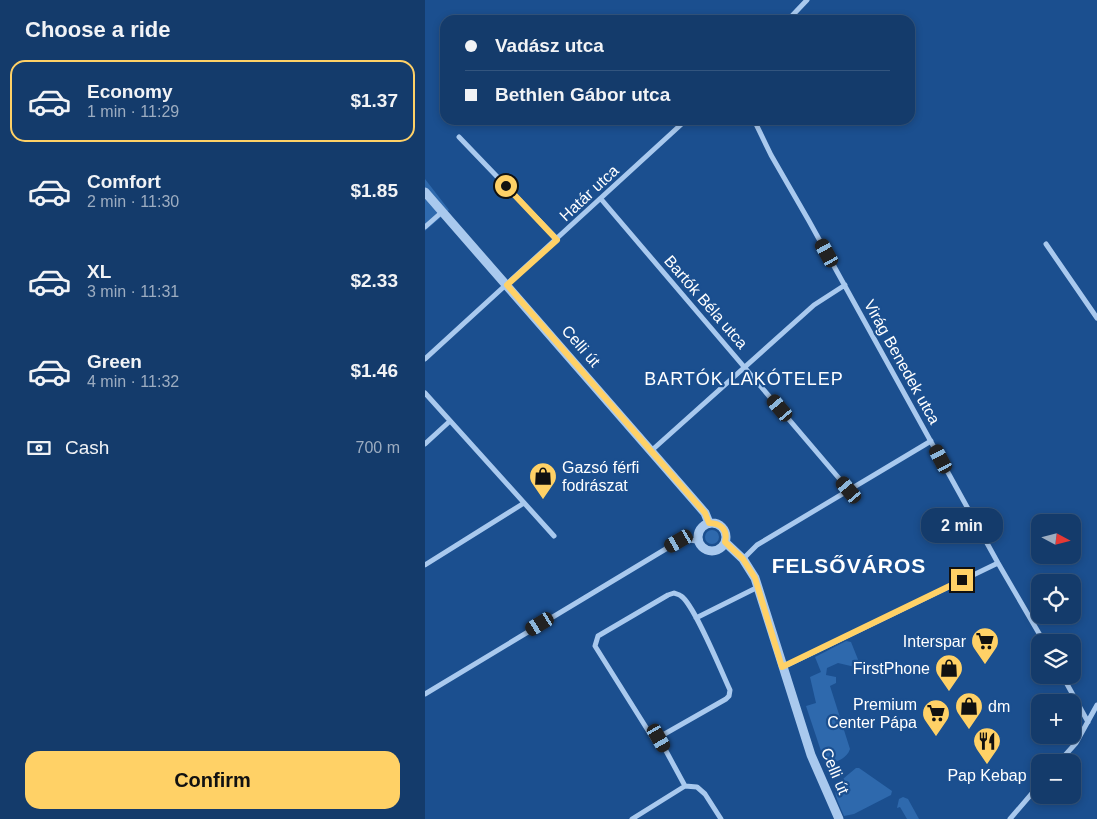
<!DOCTYPE html>
<html lang="en">
<head>
<meta charset="utf-8">
<style>
  :root { --surface:#143b6b; --page:#1d4271; --text:#f1f3f6; --muted:#9dadc1; --line:#33557e; --accent:#ffd166 }
  body { margin:0; font-family:Arial,sans-serif; background:var(--page); color:var(--text); height:100vh; display:flex; flex-direction:column; font-size:19px; white-space:nowrap }
  * { box-sizing:border-box; margin:0 }
  p { font-size:16px; color:var(--muted) }
  .icon { flex:none; width:28px; height:28px; fill:none; stroke:currentColor; stroke-width:2; stroke-linecap:round; stroke-linejoin:round }
  .map { position:relative; flex:1; overflow:hidden }
  .side { display:flex; flex-direction:column; background:var(--surface); width:425px }
  .side>* { flex:none }
  .hud { position:absolute; left:15px; top:15px; width:475px; height:110px; border-radius:15px; box-shadow:0 2px 8px #0003,0 0 0 1px var(--line); display:grid; align-content:center; height:110px; padding:0 25px; background:var(--surface) }
  .needle { width:32px; rotate:97deg }
  .fabs { position:absolute; left:606px; top:514px; display:grid; gap:10px }
  .fabs a { display:grid; place-items:center; width:50px; height:50px; border-radius:10px; background:var(--surface); box-shadow:0 2px 8px #0003,0 0 0 1px var(--line); font-size:25px }
  .end { position:absolute; width:22px; height:22px; margin:-11px; border:6px solid #ffd166; background:#111; box-shadow:0 0 0 2px #111 }
  .from { border-radius:50% }
  .bubble { position:absolute; height:35px; border-radius:15px; background:var(--surface); box-shadow:0 2px 8px #0003,0 0 0 1px var(--line); font-size:16px; font-weight:600; line-height:35px; text-align:center }
  .car { position:absolute; width:15px; height:30px; margin:-15px -8px; border-radius:6px; box-shadow:0 0 4px 1px #0007; background:linear-gradient(#222 24%,#8ab4d8 0 40%,#222 0 76%,#8ab4d8 0 86%,#222 0) }
  .hud b { display:flex; align-items:center; gap:18px; height:48px; font-size:19px }
  .hud b+b { border-top:1px solid var(--line) }
  .hud i { width:12px; height:12px; background:var(--text) }
  ul { padding:0; list-style:none }
  li { display:flex; align-items:center; gap:15px; height:82px; margin:0 10px 8px; padding:0 15px; border:2px solid transparent; border-radius:15px }
  li div { flex:1 }
  li b { display:block; font-size:19px }
  li em { font-style:normal; font-weight:600 }
  li.current { border-color:var(--accent) }
  li>.icon { width:45px; height:45px; stroke-width:1.5 }
  h2 { padding:0 25px; font-size:22px; line-height:60px }
  .pay { display:flex; align-items:center; gap:12px; height:55px; padding:0 25px; font-size:19px }
  .pay p { margin-inline-start:auto }
  .action { display:flex; gap:10px; margin-top:auto; padding:10px 25px }
  .action a { flex:1; height:58px; border-radius:15px; background:var(--accent); color:#111; font-size:20px; font-weight:600; line-height:58px; text-align:center }
  main { display:flex; flex:1; min-height:0 }
  .map>svg:first-child { display:block }
  .green { fill:#2e69ad }
  .lines { fill:none; stroke-linecap:round; stroke-linejoin:round }
  .minor { stroke:#a9c9ee; stroke-width:5 }
  .tertiary { stroke:#a9c9ee; stroke-width:9 }
  .route { stroke:#ffd166; stroke-width:6 }
  .labels { text-anchor:middle; dominant-baseline:central; stroke-width:4.5; stroke-linejoin:round; paint-order:stroke }
  .street-label { font-size:16px; fill:#fff; stroke:#1b4f8f }
  .poi-label { font-size:16px; fill:#fff; stroke:#1b4f8f; text-anchor:end }
  .neighbourhood-label { font-size:18px; letter-spacing:1px; fill:#fff; stroke:#1b4f8f }
  .district-label { font-size:21px; font-weight:bold; letter-spacing:1px; fill:#fff; stroke:#1b4f8f }
</style>
</head>
<body>
<main>
<section class="side">
<h2>Choose a ride</h2>
<ul>
<li class="current"><svg class="icon" aria-label="car" viewBox="0 0 24 24"><path d="M5 17H2v-5l4-1 3-4h7l3 4 3 1v5h-3M9 17h6M6 11h13"/><circle cx="7" cy="17" r="2"/><circle cx="17" cy="17" r="2"/></svg><div><b>Economy</b><p>1 min · 11:29</p></div><em>$1.37</em></li>
<li><svg class="icon" aria-label="car" viewBox="0 0 24 24"><path d="M5 17H2v-5l4-1 3-4h7l3 4 3 1v5h-3M9 17h6M6 11h13"/><circle cx="7" cy="17" r="2"/><circle cx="17" cy="17" r="2"/></svg><div><b>Comfort</b><p>2 min · 11:30</p></div><em>$1.85</em></li>
<li><svg class="icon" aria-label="car" viewBox="0 0 24 24"><path d="M5 17H2v-5l4-1 3-4h7l3 4 3 1v5h-3M9 17h6M6 11h13"/><circle cx="7" cy="17" r="2"/><circle cx="17" cy="17" r="2"/></svg><div><b>XL</b><p>3 min · 11:31</p></div><em>$2.33</em></li>
<li><svg class="icon" aria-label="car" viewBox="0 0 24 24"><path d="M5 17H2v-5l4-1 3-4h7l3 4 3 1v5h-3M9 17h6M6 11h13"/><circle cx="7" cy="17" r="2"/><circle cx="17" cy="17" r="2"/></svg><div><b>Green</b><p>4 min · 11:32</p></div><em>$1.46</em></li>
</ul>
<div class="pay"><svg class="icon" aria-label="cash" viewBox="0 0 24 24"><path d="M3 7h18v10H3z"/><circle cx="12" cy="12" r="2"/></svg>Cash<p>700 m</p></div>
<div class="action"><a>Confirm</a></div>
</section>
<div class="map">
<svg width="672" height="819" viewBox="0 0 672 819">
  <rect width="100%" height="100%" fill="#1b4f8f"/>
  <path class="green" d="M0 179 24 210 0 231Z
    M280 537a7 7 0 1 1 14 0a7 7 0 1 1-14 0Z
    M421 641 426 642 434 662 433 665 430 667 413 663 402 668 401 675 411 677V683L405 686 425 749C422 758 413 762 404 763L398 757 381 706 391 703 385 677 396 672 390 657Z
    M431 768H434L467 791 466 795 429 814 419 816C406 786 406 789 431 768Z
    M478 797 483 799 494 819H482L475 807 472 808 474 799Z"/>
  <g class="lines">
    <path class="minor" d="M363 20 382 0
      M329 120 346 155 384 221 573 563 619 642
      M34 137 132 239
      M176 199 424 490
      M0 227 17 212
      M621 244 672 318
      M0 359 261 120
      M0 393 129 536
      M0 444 25 421
      M226 451 389 305 420 285
      M318 559 332 545 506 441
      M0 565 99 503
      M249 593C251 594 254 594 256 596 269 604 297 673 305 690L304 696 301 699 229 740 170 646 173 636 243 595Z
      M271 618 333 587
      M358 667 573 563
      M637 675 663 722
      M0 694 254 541 263 540 273 541
      M234 738 260 786
      M634 762 651 743 672 705
      M207 819 260 786 272 787 280 794 296 819
      M585 819 615 784"/>
    <path class="tertiary" d="M0 192 267 498 280 513 284 523
      M273 537a14 14 0 1 1 28 0a14 14 0 1 1-28 0Z
      M300 542 318 559 330 578 386 755 414 819"/>
  </g>
  <g class="lines">
    <path class="route" d="M81 186 132 240 82 285 267 498 280 513 284 523C296 523 303 530 300 542L318 559 330 578 357 667 537 580"/>
  </g>
  <defs>
    <g id="shop-pin" transform="scale(1.4375)"><path d="M0 17L-7.5 6A9.5 9.5 0 1 1 7.5 6Z" fill="#ffd166" stroke="#1b4f8f"/><path d="M-5-2.5h2.3a2.7 3.5 0 0 1 5.4 0H5L5.5 6h-11ZM-1.5-2.5h3a1.5 2.3 0 0 0-3 0Z" fill="#111"/></g>
    <g id="supermarket-pin" transform="scale(1.4375)"><path d="M0 17L-7.5 6A9.5 9.5 0 1 1 7.5 6Z" fill="#ffd166" stroke="#1b4f8f"/><path d="M-6-5.5h2.5l.6 2H6L4.5 2H-2.5L-4.4-4H-6ZM-1.5 3.2a1.3 1.3 0 1 0 .1 0ZM3 3.2a1.3 1.3 0 1 0 .1 0Z" fill="#111"/></g>
    <g id="restaurant-pin" transform="scale(1.4375)"><path d="M0 17L-7.5 6A9.5 9.5 0 1 1 7.5 6Z" fill="#ffd166" stroke="#1b4f8f"/><path d="M-5-6h1v4h1v-4h1v4h1v-4h1v5L-1.5 .5V6h-2V.5L-5-1ZM5-6V6H3V1.5H1.5Q1.5-4 5-6Z" fill="#111"/></g>
  </defs>
  <g fill-rule="evenodd">
    <use href="#shop-pin" x="118" y="476"/>
    <use href="#supermarket-pin" x="560" y="641"/>
    <use href="#shop-pin" x="524" y="668"/>
    <use href="#shop-pin" x="544" y="706"/>
    <use href="#supermarket-pin" x="511" y="713"/>
    <use href="#restaurant-pin" x="562" y="741"/>
  </g>
  <g class="labels">
    <g class="street-label">
      <text transform="translate(164 193) rotate(-43)">Határ utca</text>
      <text transform="translate(281 302) rotate(49)">Bartók Béla utca</text>
      <text transform="translate(156 346) rotate(49)">Celli út</text>
      <text transform="translate(477 362) rotate(61)">Virág Benedek utca</text>
      <text transform="translate(410 771) rotate(67)">Celli út</text>
    </g>
    <g class="poi-label">
      <text x="137" y="467" text-anchor="start">Gazsó férfi<tspan x="137" dy="18">fodrászat</tspan></text>
      <text x="541" y="641">Interspar</text>
      <text x="505" y="668">FirstPhone</text>
      <text x="492" y="704">Premium<tspan x="492" dy="18">Center Pápa</tspan></text>
      <text x="563" y="706" text-anchor="start">dm</text>
      <text x="562" y="775" text-anchor="middle">Pap Kebap</text>
    </g>
    <g class="neighbourhood-label">
      <text x="319" y="379">BARTÓK LAKÓTELEP</text>
    </g>
    <g class="district-label">
      <text x="424" y="565">FELSŐVÁROS</text>
    </g>
  </g>
</svg>
<div class="fabs">
<a><svg class="needle" viewBox="-14 -14 28 28"><path d="M0-13l5 13h-10z" fill="#e53935"/><path d="M0 13l5-13h-10z" fill="#9dadc1"/></svg></a>
<a><svg class="icon" aria-label="locate" viewBox="0 0 24 24"><circle cx="12" cy="12" r="6"/><path d="M12 2v4M12 18v4M2 12h4M18 12h4"/></svg></a>
<a><svg class="icon" aria-label="layers" viewBox="0 0 24 24"><path d="M12 4l9 5-9 5-9-5zM3 14l9 5 9-5"/></svg></a>
<a>+</a>
<a>−</a>
</div>
<i class="end from" style="left:81px;top:186px"></i>
<i class="end" style="left:537px;top:580px"></i>
<div class="bubble" style="left:496px;top:508px;width:82px">2 min</div>
<i class="car" style="left:402px;top:253px;rotate:331deg"></i>
<i class="car" style="left:355px;top:408px;rotate:320deg"></i>
<i class="car" style="left:516px;top:459px;rotate:332deg"></i>
<i class="car" style="left:424px;top:490px;rotate:320deg"></i>
<i class="car" style="left:254px;top:541px;rotate:240deg"></i>
<i class="car" style="left:115px;top:624px;rotate:239deg"></i>
<i class="car" style="left:234px;top:738px;rotate:150deg"></i>
<div class="hud">
<b><i class="from"></i>Vadász utca</b>
<b><i></i>Bethlen Gábor utca</b>
</div>
</div>
</main>
</body>
</html>
